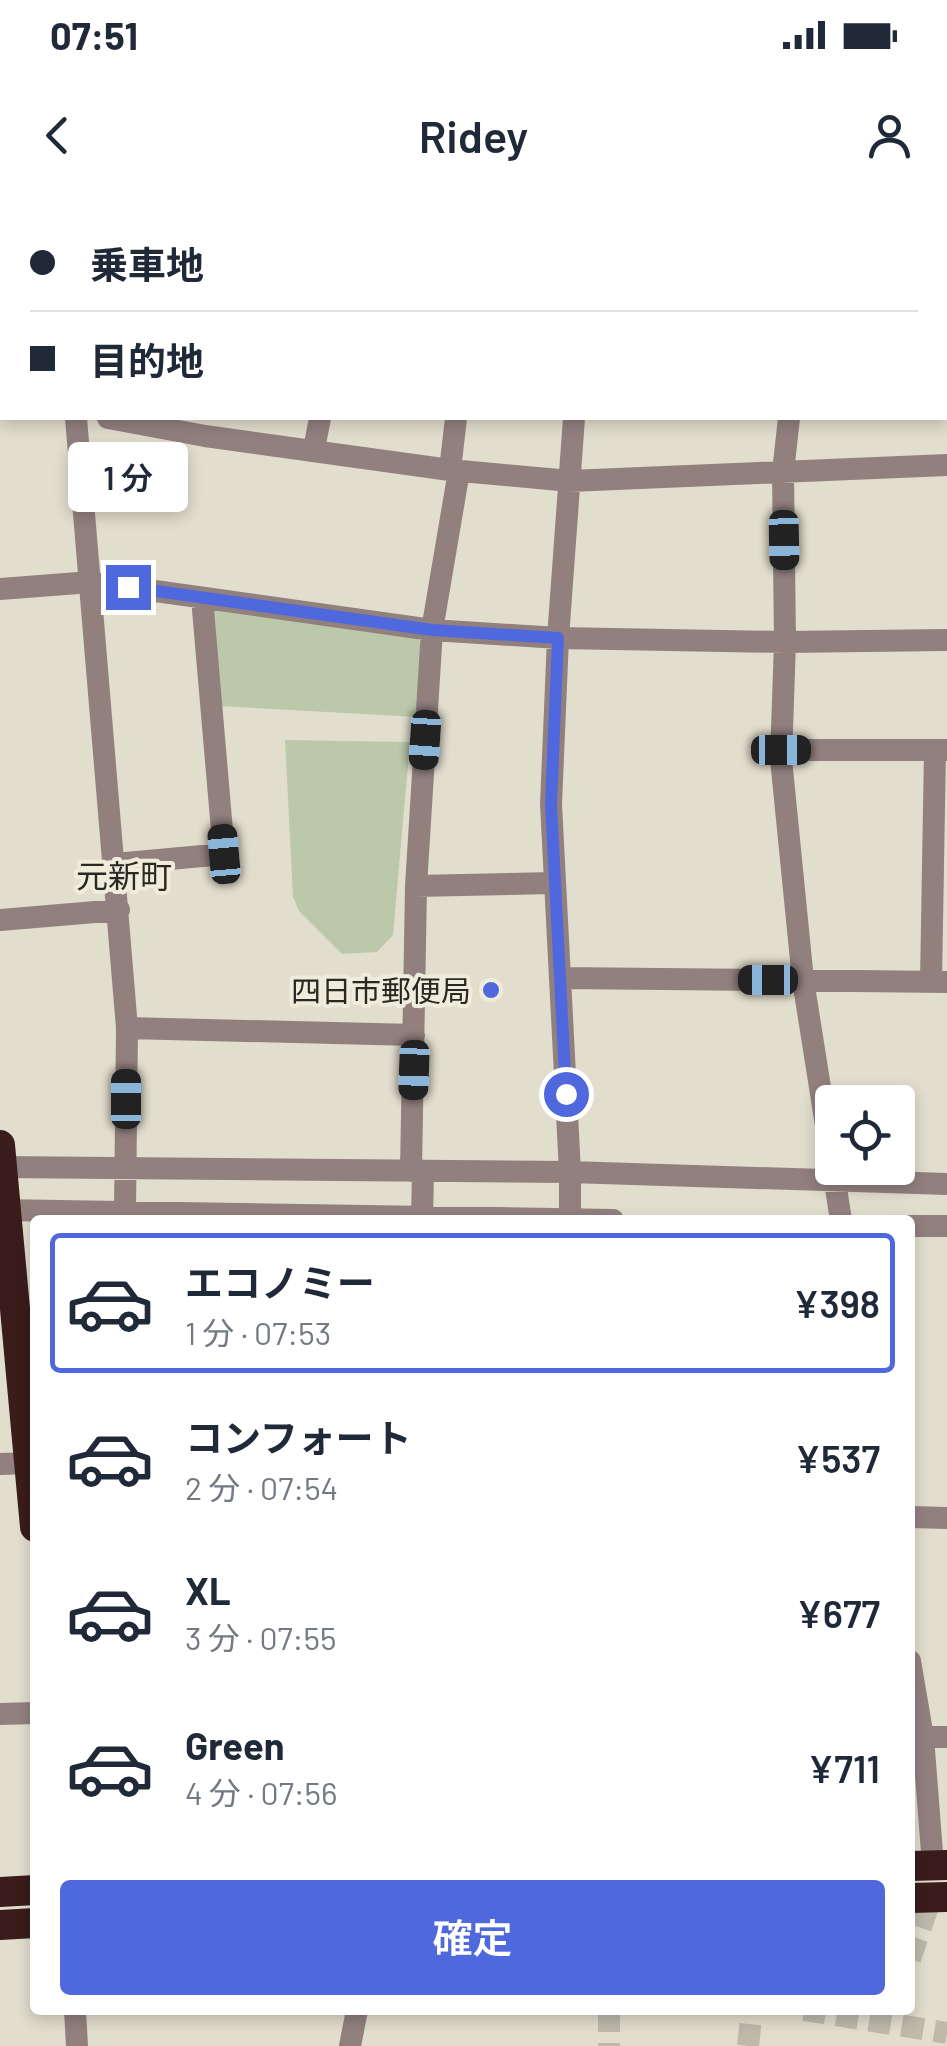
<!DOCTYPE html>
<html lang="ja">
<head>
<meta charset="utf-8">
<style>
  :root { --surface:#fff; --page:#f2f2f3; --text:#1f2937; --muted:#747a83; --line:#e0e1e3; --accent:#4f68dd }
  body { margin:0; font-family:Barlow,"Noto Sans JP",sans-serif; background:var(--page); color:var(--text); height:100vh; display:flex; flex-direction:column; font-size:38px; white-space:nowrap }
  * { box-sizing:border-box; margin:0 }
  p { font-size:32px; color:var(--muted) }
  .icon { flex:none; width:55px; height:55px; fill:none; stroke:currentColor; stroke-width:2; stroke-linecap:round; stroke-linejoin:round }
  .map { position:relative; flex:1; overflow:hidden }
  .drawer { position:absolute; left:30px; top:1015px; width:885px; height:800px; display:flex; flex-direction:column; background:var(--surface); border-radius:10px; box-shadow:0 5px 15px #0003 }
  .drawer>* { flex:none }
  .top-card { position:absolute; left:0px; top:0px; width:948px; height:220px; box-shadow:0 5px 15px #0003; display:grid; align-content:center; height:220px; padding:0 30px; background:var(--surface) }
  .controls { position:absolute; left:815px; top:885px; display:grid; gap:20px }
  .controls a { display:grid; place-items:center; width:100px; height:100px; border-radius:10px; background:var(--surface); box-shadow:0 5px 15px #0003; font-size:50px }
  .end { position:absolute; width:45px; height:45px; margin:-22px; border:12px solid #4f68dd; background:#fff; box-shadow:0 0 0 5px #fff }
  .from { border-radius:50% }
  .bubble { position:absolute; height:70px; border-radius:10px; background:var(--surface); box-shadow:0 5px 15px #0003; font-size:32px; font-weight:600; line-height:70px; text-align:center }
  .car { position:absolute; width:30px; height:60px; margin:-30px -15px; border-radius:12px; box-shadow:0 0 8px 2px #0007; background:linear-gradient(#222 24%,#8ab4d8 0 40%,#222 0 76%,#8ab4d8 0 86%,#222 0) }
  .top-card b { display:flex; align-items:center; gap:35px; height:95px; font-size:38px }
  .top-card b+b { border-top:2px solid var(--line) }
  .top-card i { width:25px; height:25px; background:var(--text) }
  ul { padding:18px 0 0; list-style:none }
  li { display:flex; align-items:center; gap:30px; height:140px; margin:0 20px 15px; padding:0 10px; border:5px solid transparent; border-radius:10px }
  li div { flex:1 }
  li b { display:block; font-size:38px }
  li em { font-style:normal; font-weight:600 }
  li.on { border-color:var(--accent) }
  li>.icon { width:90px; height:90px; stroke-width:1.5 }
  .action { display:flex; gap:20px; margin-top:auto; padding:20px 30px }
  .action a { flex:1; height:115px; border-radius:10px; background:var(--accent); color:#fff; font-size:40px; font-weight:600; line-height:115px; text-align:center }
  .status { display:flex; justify-content:space-between; align-items:center; height:70px; padding:0 50px; background:var(--surface); direction:ltr }
  .status svg { height:28px; fill:currentColor }
  header { display:flex; justify-content:space-between; align-items:center; height:130px; padding:0 30px; background:var(--surface); font-size:45px; font-weight:600 }
  .map>svg:first-child { display:block }
  .green { fill:#bbc8aa }
  .lines { fill:none; stroke-linecap:round; stroke-linejoin:round }
  .minor-tunnel { stroke:#bdbaac; stroke-width:22; stroke-dasharray:22 11; stroke-linecap:butt }
  .minor { stroke:#92807f; stroke-width:22 }
  .highway { stroke:#3a1c1b; stroke-width:30 }
  .route { stroke:#4f68dd; stroke-width:12 }
  .poi-dot { fill:#4f68dd; stroke:#efecdb; stroke-width:4 }
  .labels { text-anchor:middle; dominant-baseline:central; stroke-width:8; stroke-linejoin:round; paint-order:stroke }
  .poi-label { font-size:30px; fill:#292822; stroke:#efecdb; text-anchor:end }
  .neighbourhood-label { font-size:32px; fill:#292822; stroke:#efecdb }
</style>
</head>
<body>
<div class="status"><b>07:51</b><svg viewBox="0 0 49 12"><path d="M0 12V9h3v3zM5 12V6h3v6zM10 12V3h3v9zM15 12V0h3v12zM26 1h20v11H26zM47 4h2v5h-2z"/></svg></div>
<header><svg class="icon" aria-label="back" viewBox="0 0 24 24"><path d="M15 5l-7 7 7 7"/></svg>Ridey<svg class="icon" aria-label="person" viewBox="0 0 24 24"><circle cx="12" cy="8" r="4"/><path d="M4 21q1-7 8-7t8 7"/></svg></header>
<div class="map">
<svg width="947" height="1846" viewBox="0 0 947 1846">
  <rect width="100%" height="100%" fill="#e2dece"/>
  <path class="green" d="M216 409 417 437 422 444 417 517 218 506 209 415Z
    M285 540 410 542 393 735 377 752 342 754 299 711 293 697Z"/>
  <g class="lines">
    <path class="minor-tunnel" d="M910 1759 931 1698
      M609 1810V1846
      M804 1810 947 1833
      M748 1846 752 1810"/>
    <path class="minor" d="M403 0 411 2
      M756 0V2
      M144 2V0
      M262 2V0
      M373 2V0
      M487 2V0
      M589 2V0
      M945 25H947
      M0 80H2
      M0 200H2
      M76 218 127 828 125 1011
      M108 218 205 236 450 270 570 281 947 265
      M789 218 783 272 785 442 781 559 803 780 841 1020
      M314 249 320 218
      M450 270 456 218
      M0 389 91 382 432 430 558 438 785 442 947 440
      M781 550H947
      M115 664 224 654 202 398
      M416 686 553 683
      M0 720 119 710
      M560 778 947 782
      M931 782 935 550
      M127 828 414 835
      M0 967 570 972 947 984
      M411 971 416 686 432 430 459 271
      M0 1010 613 1020
      M422 1018 423 971
      M570 1020V972L551 604 558 438 574 218
      M910 1026H947
      M0 1264 30 1263
      M910 1317 947 1318
      M910 1461 923 1537 933 1665
      M0 1514 35 1513
      M910 1537H947
      M75 1810 77 1846
      M350 1846 357 1810"/>
    <path class="highway" d="M0 945 35 1327
      M910 1666 947 1665
      M0 1692 35 1690
      M910 1698 947 1697
      M0 1725 35 1723"/>
  </g>
  <g class="lines">
    <path class="route" d="M128 387 432 430 558 438 551 604 566 894"/>
  </g>
  <circle class="poi-dot" cx="491" cy="790" r="10"/>
  <g class="labels">
    <g class="poi-label">
      <text x="471" y="790">四日市郵便局</text>
    </g>
    <g class="neighbourhood-label">
      <text x="124" y="675">元新町</text>
    </g>
  </g>
</svg>
<div class="controls">
<a><svg class="icon" aria-label="locate" viewBox="0 0 24 24"><circle cx="12" cy="12" r="6"/><path d="M12 2v4M12 18v4M2 12h4M18 12h4"/></svg></a>
</div>
<i class="end from" style="left:566px;top:894px"></i>
<i class="end" style="left:128px;top:387px"></i>
<div class="bubble" style="left:68px;top:242px;width:120px">1 分</div>
<i class="car" style="left:784px;top:340px;rotate:179deg"></i>
<i class="car" style="left:425px;top:540px;rotate:184deg"></i>
<i class="car" style="left:781px;top:550px;rotate:90deg"></i>
<i class="car" style="left:224px;top:654px;rotate:355deg"></i>
<i class="car" style="left:768px;top:780px;rotate:270deg"></i>
<i class="car" style="left:414px;top:870px;rotate:182deg"></i>
<i class="car" style="left:126px;top:899px;rotate:0deg"></i>
<div class="top-card">
<b><i class="from"></i>乗車地</b>
<b><i></i>目的地</b>
</div>
<section class="drawer">
<ul>
<li class="on"><svg class="icon" aria-label="car" viewBox="0 0 24 24"><path d="M5 17H2v-5l4-1 3-4h7l3 4 3 1v5h-3M9 17h6M6 11h13"/><circle cx="7" cy="17" r="2"/><circle cx="17" cy="17" r="2"/></svg><div><b>エコノミー</b><p>1 分 · 07:53</p></div><em>¥398</em></li>
<li><svg class="icon" aria-label="car" viewBox="0 0 24 24"><path d="M5 17H2v-5l4-1 3-4h7l3 4 3 1v5h-3M9 17h6M6 11h13"/><circle cx="7" cy="17" r="2"/><circle cx="17" cy="17" r="2"/></svg><div><b>コンフォート</b><p>2 分 · 07:54</p></div><em>¥537</em></li>
<li><svg class="icon" aria-label="car" viewBox="0 0 24 24"><path d="M5 17H2v-5l4-1 3-4h7l3 4 3 1v5h-3M9 17h6M6 11h13"/><circle cx="7" cy="17" r="2"/><circle cx="17" cy="17" r="2"/></svg><div><b>XL</b><p>3 分 · 07:55</p></div><em>¥677</em></li>
<li><svg class="icon" aria-label="car" viewBox="0 0 24 24"><path d="M5 17H2v-5l4-1 3-4h7l3 4 3 1v5h-3M9 17h6M6 11h13"/><circle cx="7" cy="17" r="2"/><circle cx="17" cy="17" r="2"/></svg><div><b>Green</b><p>4 分 · 07:56</p></div><em>¥711</em></li>
</ul>
<div class="action"><a>確定</a></div>
</section>
</div>
</body>
</html>
